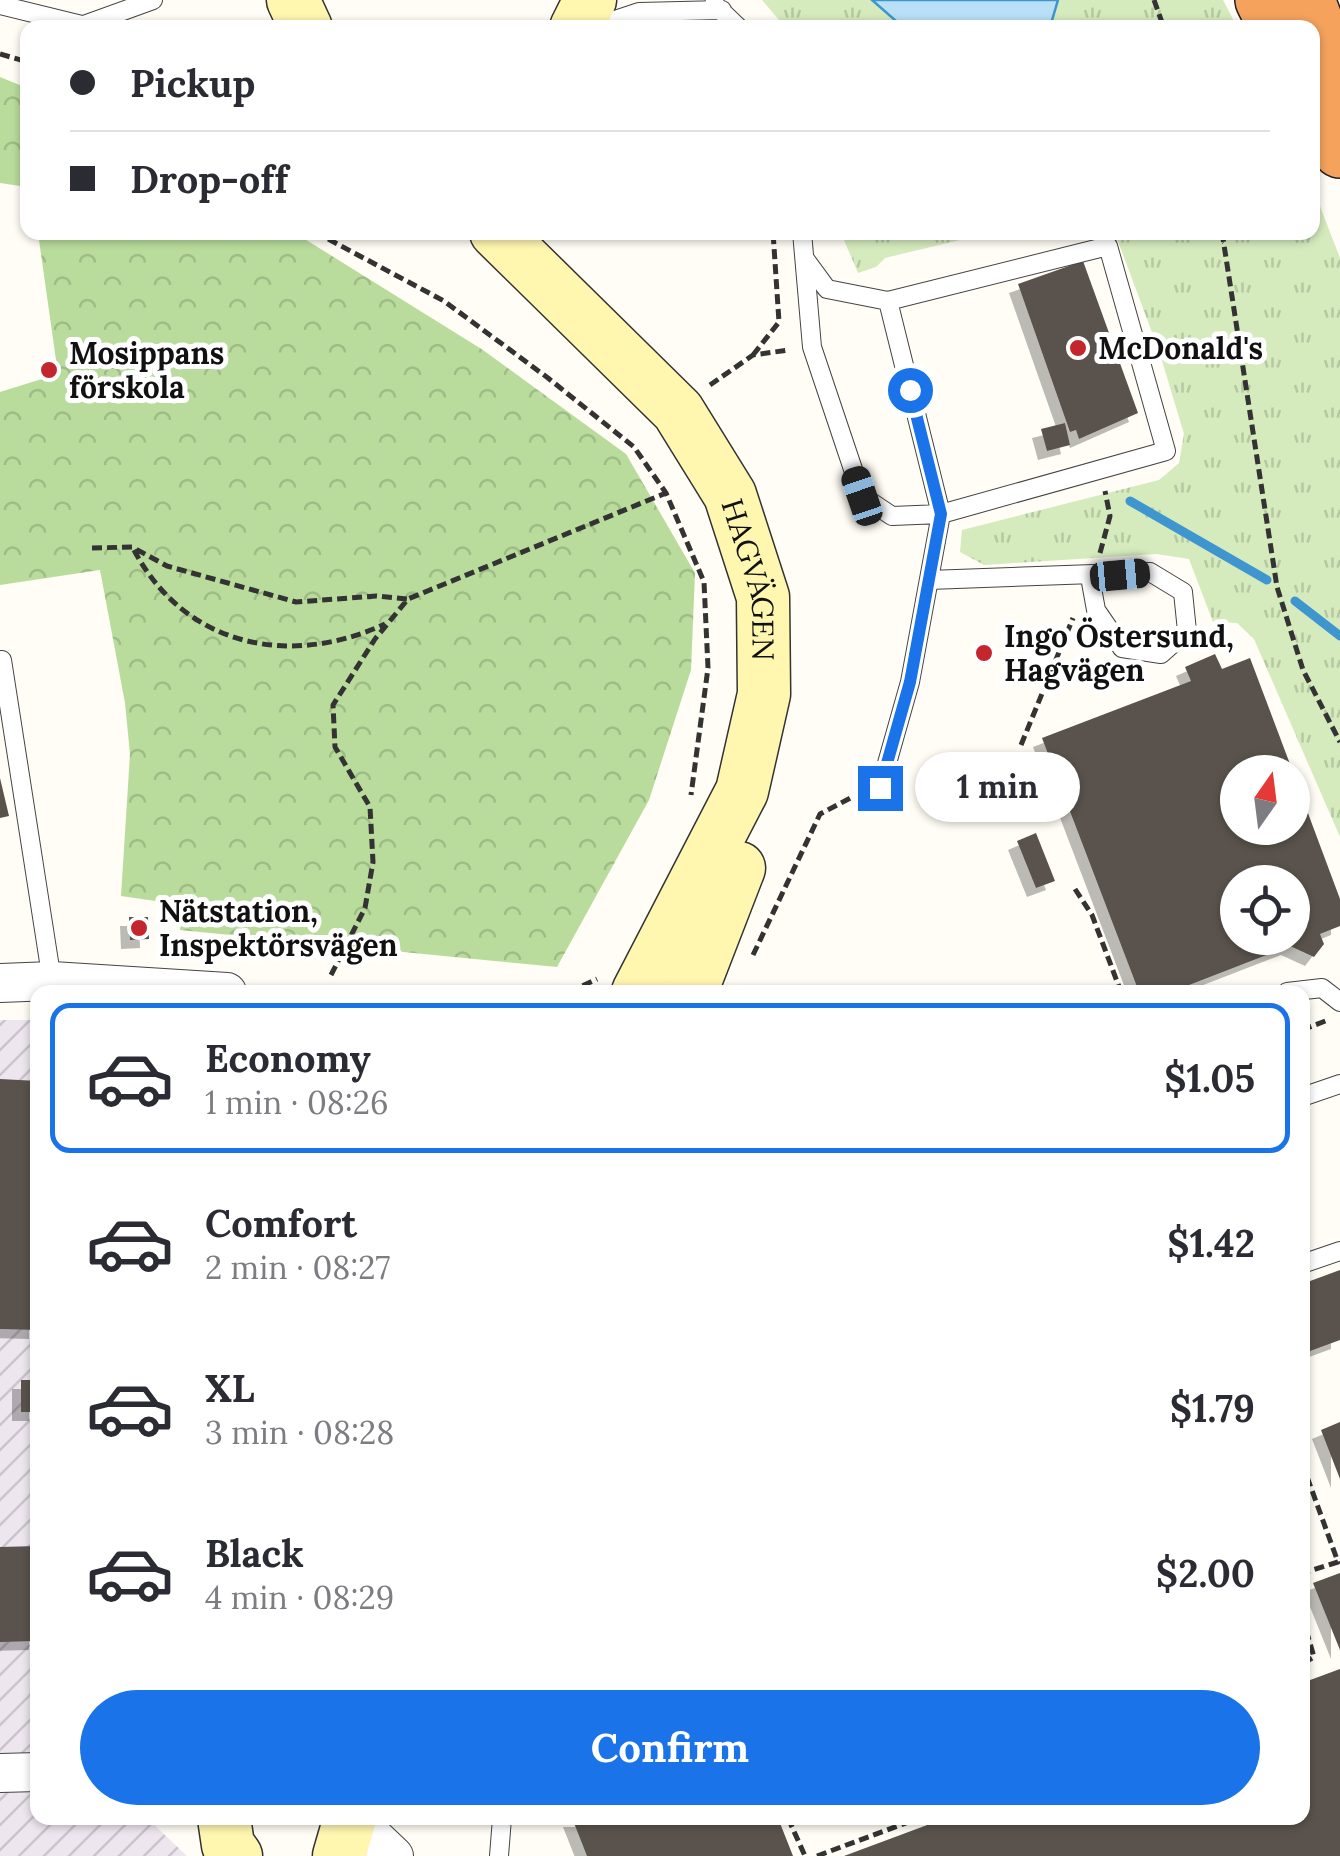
<!DOCTYPE html>
<html lang="en">
<head>
<meta charset="utf-8">
<style>
  :root { --surface:#fff; --page:#f7f7f7; --text:#2b2b33; --muted:#7c7c81; --line:#e1e1e2; --accent:#1a73e8 }
  body { margin:0; font-family:Lora,serif; background:var(--page); color:var(--text); height:100vh; display:flex; flex-direction:column; font-size:38px; white-space:nowrap }
  * { box-sizing:border-box; margin:0 }
  p { font-size:32px; color:var(--muted) }
  .icon { flex:none; width:55px; height:55px; fill:none; stroke:currentColor; stroke-width:2; stroke-linecap:round; stroke-linejoin:round }
  .map { position:relative; flex:1; overflow:hidden }
  .sheet { position:absolute; left:30px; top:985px; width:1280px; height:840px; display:flex; flex-direction:column; background:var(--surface); border-radius:20px; box-shadow:0 2px 8px #0004 }
  .sheet>* { flex:none }
  .banner { position:absolute; left:20px; top:20px; width:1300px; height:220px; border-radius:20px; box-shadow:0 2px 8px #0004; display:grid; align-content:center; height:220px; padding:0 50px; background:var(--surface) }
  .needle { width:65px; rotate:14deg }
  .buttons { position:absolute; left:1220px; top:755px; display:grid; gap:20px }
  .buttons a { display:grid; place-items:center; width:90px; height:90px; border-radius:50%; background:var(--surface); box-shadow:0 2px 8px #0004; font-size:50px }
  .end { position:absolute; width:45px; height:45px; margin:-22px; border:12px solid #1a73e8; background:#fff; box-shadow:0 0 0 5px #fff }
  .from { border-radius:50% }
  .bubble { position:absolute; height:70px; border-radius:35px; background:var(--surface); box-shadow:0 2px 8px #0004; font-size:32px; font-weight:700; line-height:70px; text-align:center }
  .car { position:absolute; width:30px; height:60px; margin:-30px -15px; border-radius:12px; box-shadow:0 0 8px 2px #0007; background:linear-gradient(#222 24%,#8ab4d8 0 40%,#222 0 76%,#8ab4d8 0 86%,#222 0) }
  .banner b { display:flex; align-items:center; gap:35px; height:95px; font-size:38px }
  .banner b+b { border-top:2px solid var(--line) }
  .banner i { width:25px; height:25px; background:var(--text) }
  ul { padding:18px 0 0; list-style:none }
  li { display:flex; align-items:center; gap:30px; height:150px; margin:0 20px 15px; padding:0 30px; border:5px solid transparent; border-radius:20px }
  li div { flex:1 }
  li b { display:block; font-size:38px }
  li em { font-style:normal; font-weight:700 }
  li.current { border-color:var(--accent) }
  li>.icon { width:90px; height:90px; stroke-width:1.5 }
  .action { display:flex; gap:20px; margin-top:auto; padding:20px 50px }
  .action a { flex:1; height:115px; border-radius:60px; background:var(--accent); color:#fff; font-size:40px; font-weight:700; line-height:115px; text-align:center }
  .map>svg:first-child { display:block }
  .industrial { fill:url(#industrial-furrows) }
  .grass { fill:url(#grass-tufts) }
  .forest { fill:url(#forest-crowns) }
  .water { fill:#b9e0f7; stroke:#3f96cf; stroke-width:2.5 }
  .lines { fill:none; stroke-linecap:round; stroke-linejoin:round }
  .stream { stroke:#3f96cf; stroke-width:9 }
  .building { fill:#5a524d; fill-rule:evenodd; filter:url(#shadow) }
  .lane-casing { stroke:#444; stroke-width:20 }
  .street-casing { stroke:#444; stroke-width:40 }
  .secondary-casing { stroke:#333; stroke-width:55 }
  .highway-casing { stroke:#222; stroke-width:58 }
  .path { stroke:#333; stroke-width:5; stroke-dasharray:10 5; stroke-linecap:butt }
  .lane { stroke:#fff; stroke-width:18 }
  .street { stroke:#fff; stroke-width:38 }
  .secondary { stroke:#fff6b0; stroke-width:52 }
  .highway { stroke:#f5a25d; stroke-width:55 }
  .route { stroke:#1a73e8; stroke-width:12 }
  .poi-dot { fill:#c4262e; stroke:#fff; stroke-width:4 }
  .labels { text-anchor:middle; dominant-baseline:central; stroke-width:10; stroke-linejoin:round; paint-order:stroke }
  .poi-label { font-size:30px; font-weight:bold; fill:#111; stroke:#fff; text-anchor:start }
  .street-label { font-size:30px; fill:#111; stroke:#fff }
</style>
</head>
<body>
<div class="map">
<svg width="1340" height="1856" viewBox="0 0 1340 1856">
  <defs>
    <pattern id="industrial-furrows" width="10" height="10" patternUnits="userSpaceOnUse" patternTransform="scale(2.5)"><rect width="10" height="10" fill="#eee6ef"/><path d="M-1 1l2-2M0 10L10 0M9 11l2-2" fill="none" stroke="#cbc4cc"/></pattern>
    <pattern id="grass-tufts" width="24" height="20" patternUnits="userSpaceOnUse" patternTransform="scale(2.5)"><rect width="24" height="20" fill="#d5ebbd"/><path d="M3 7l-1-3M5 7V3M7 7l1-3M15 17l-1-3M17 17v-4M19 17l1-3" fill="none" stroke="#b6c8a1"/></pattern>
    <pattern id="forest-crowns" width="20" height="18" patternUnits="userSpaceOnUse" patternTransform="scale(2.5)"><rect width="20" height="18" fill="#b9dc9c"/><path d="M2 6a3 3 0 1 1 6 0M12 15a3 3 0 1 1 6 0" fill="none" stroke="#9ebc85"/></pattern>
    <filter id="shadow"><feDropShadow dx="-9" dy="9" stdDeviation="0" flood-color="#0004"/></filter>
  </defs>
  <rect width="100%" height="100%" fill="#fffdf5"/>
  <path class="industrial" d="M0 1020H38V1818H147L187 1856H0Z"/>
  <path class="grass" d="M762 0H872L904 27H785Z
    M1058 0H1223L1237 27 1050 28Z
    M1313 188 1340 258V837L1254 639 1237 623 1213 622 1189 559 1156 554 984 565 960 552 962 530 1159 480 1179 463 1184 434 1160 354 1115 233 1312 232Z
    M841 233H989L885 258 876 267 858 273Z"/>
  <path class="forest" d="M0 77 27 88V187L0 183Z
    M38 233H295L483 350 626 454 695 573 691 670 649 800 557 967 180 930 183 905 121 896 130 754 125 703 100 570 0 585V392L58 374Z"/>
  <path class="water" d="M872 0H1058L1050 27 904 28Z"/>
  <g class="lines">
    <path class="stream" d="M1130 501 1267 580
      M1295 601 1340 636"/>
  </g>
  <path class="building" d="M1083 261 1138 413 1079 439 1076 430 1070 432 1018 284Z
    M1065 423 1070 445 1047 451 1041 429Z
    M1215 654 1222 669 1250 658 1293 772H1238V828H1292L1293 773 1340 899V926L1320 934 1324 944 1314 957 1290 946 1171 992H1139L1042 738 1191 681 1185 667ZM1238 882H1292V938H1238Z
    M0 778 9 816 0 818Z
    M1036 833 1055 881 1036 888 1017 841Z
    M129 917H148L149 939 130 940Z
    M0 1079 38 1081V1330L0 1329Z
    M1340 1270V1340L1302 1354V1284Z
    M21 1380H38V1412H21Z
    M1340 1422V1479L1321 1430Z
    M38 1546V1641L0 1642V1547Z
    M1340 1573V1650L1313 1583Z
    M1340 1669V1856H844L946 1818H1302V1683Z
    M572 1818H778L793 1856H587Z"/>
  <g class="lines">
    <g class="lane-casing">
      <path id="lane" d="M714 4 739 28
        M0 5 94 28
        M84 25 153 0
        M591 28 639 12 722 10
        M802 232 812 347 862 496 892 516 941 514 910 682 880 788
        M1108 246 1166 451 941 514 888 301Z
        M805 259 827 289 888 301
        M929 580 1150 572 1183 592 1187 631 1161 654 1122 648 1096 610 1090 577
        M2 660 52 981
        M1287 992 1322 988 1340 1002
        M1302 1097 1340 1084
        M1302 1264 1340 1251
        M499 1856 502 1818"/>
    </g>
    <g class="street-casing">
      <path id="street" d="M0 983 52 981 227 992
        M0 1773 38 1772
        M354 1818 394 1856"/>
    </g>
    <g class="secondary-casing">
      <g id="secondary">
        <path d="M293 0 306 28"/>
        <path d="M576 28 590 0"/>
        <path id="s1" d="M496 232 678 411 730 495 763 597 764 694 742 791 638 992"/>
        <path d="M691 992 739 868"/>
        <path d="M224 1818 228 1845 236 1856"/>
        <path d="M339 1856 350 1818"/>
      </g>
    </g>
    <g class="highway-casing">
      <path id="highway" d="M1263 0 1277 28
        M1307 0 1340 88
        M1312 96 1340 150"/>
    </g>
    <path class="path" d="M1154 0 1164 28
      M0 54 28 62
      M315 232 444 301 548 378 634 447 666 493 704 582 708 668 691 795
      M1212 232 1224 242
      M1222 232 1277 587 1303 670 1340 742
      M753 355 779 322 773 232
      M710 385 753 355 789 350
      M92 548 132 547 167 566 296 602 376 596 408 599
      M134 550C185 647 290 668 385 624
      M1100 553 1110 516 1105 491
      M1021 745 1073 618
      M1075 889 1092 915 1121 992
      M753 955 820 814 858 794
      M331 975 365 908 373 862 370 807 335 747 333 705 375 639 408 599 666 493
      M569 992 597 979
      M1302 1030 1328 1020
      M1302 1463 1338 1562 1303 1573 1302 1581
      M1302 1616 1314 1657 1302 1664
      M788 1818 805 1856
      M817 1856 919 1818"/>
    <use href="#lane" class="lane"/>
    <use href="#street" class="street"/>
    <use href="#secondary" class="secondary"/>
    <use href="#highway" class="highway"/>
  </g>
  <g class="lines">
    <path class="route" d="M880 788 910 682 941 514 910 390"/>
  </g>
  <g class="poi-dot">
    <circle cx="1078" cy="348" r="10"/>
    <circle cx="49" cy="370" r="10"/>
    <circle cx="984" cy="653" r="10"/>
    <circle cx="139" cy="928" r="10"/>
  </g>
  <g class="labels">
    <g class="poi-label">
      <text x="1098" y="348">McDonald's</text>
      <text x="69" y="353">Mosippans<tspan x="69" dy="34">förskola</tspan></text>
      <text x="1004" y="636">Ingo Östersund,<tspan x="1004" dy="34">Hagvägen</tspan></text>
      <text x="159" y="911">Nätstation,<tspan x="159" dy="34">Inspektörsvägen</tspan></text>
    </g>
    <g class="street-label">
      <text stroke="none"><textPath href="#s1" startOffset="442">HAGVÄGEN</textPath></text>
    </g>
  </g>
</svg>
<div class="buttons">
<a><svg class="needle" viewBox="-14 -14 28 28"><path d="M0-13l5 13h-10z" fill="#e53935"/><path d="M0 13l5-13h-10z" fill="#7c7c81"/></svg></a>
<a><svg class="icon" aria-label="locate" viewBox="0 0 24 24"><circle cx="12" cy="12" r="6"/><path d="M12 2v4M12 18v4M2 12h4M18 12h4"/></svg></a>
</div>
<i class="end from" style="left:910px;top:390px"></i>
<i class="end" style="left:880px;top:788px"></i>
<div class="bubble" style="left:915px;top:752px;width:165px">1 min</div>
<i class="car" style="left:862px;top:496px;rotate:341deg"></i>
<i class="car" style="left:1120px;top:575px;rotate:85deg"></i>
<div class="banner">
<b><i class="from"></i>Pickup</b>
<b><i></i>Drop-off</b>
</div>
<section class="sheet">
<ul>
<li class="current"><svg class="icon" aria-label="car" viewBox="0 0 24 24"><path d="M5 17H2v-5l4-1 3-4h7l3 4 3 1v5h-3M9 17h6M6 11h13"/><circle cx="7" cy="17" r="2"/><circle cx="17" cy="17" r="2"/></svg><div><b>Economy</b><p>1 min · 08:26</p></div><em>$1.05</em></li>
<li><svg class="icon" aria-label="car" viewBox="0 0 24 24"><path d="M5 17H2v-5l4-1 3-4h7l3 4 3 1v5h-3M9 17h6M6 11h13"/><circle cx="7" cy="17" r="2"/><circle cx="17" cy="17" r="2"/></svg><div><b>Comfort</b><p>2 min · 08:27</p></div><em>$1.42</em></li>
<li><svg class="icon" aria-label="car" viewBox="0 0 24 24"><path d="M5 17H2v-5l4-1 3-4h7l3 4 3 1v5h-3M9 17h6M6 11h13"/><circle cx="7" cy="17" r="2"/><circle cx="17" cy="17" r="2"/></svg><div><b>XL</b><p>3 min · 08:28</p></div><em>$1.79</em></li>
<li><svg class="icon" aria-label="car" viewBox="0 0 24 24"><path d="M5 17H2v-5l4-1 3-4h7l3 4 3 1v5h-3M9 17h6M6 11h13"/><circle cx="7" cy="17" r="2"/><circle cx="17" cy="17" r="2"/></svg><div><b>Black</b><p>4 min · 08:29</p></div><em>$2.00</em></li>
</ul>
<div class="action"><a>Confirm</a></div>
</section>
</div>
</body>
</html>
